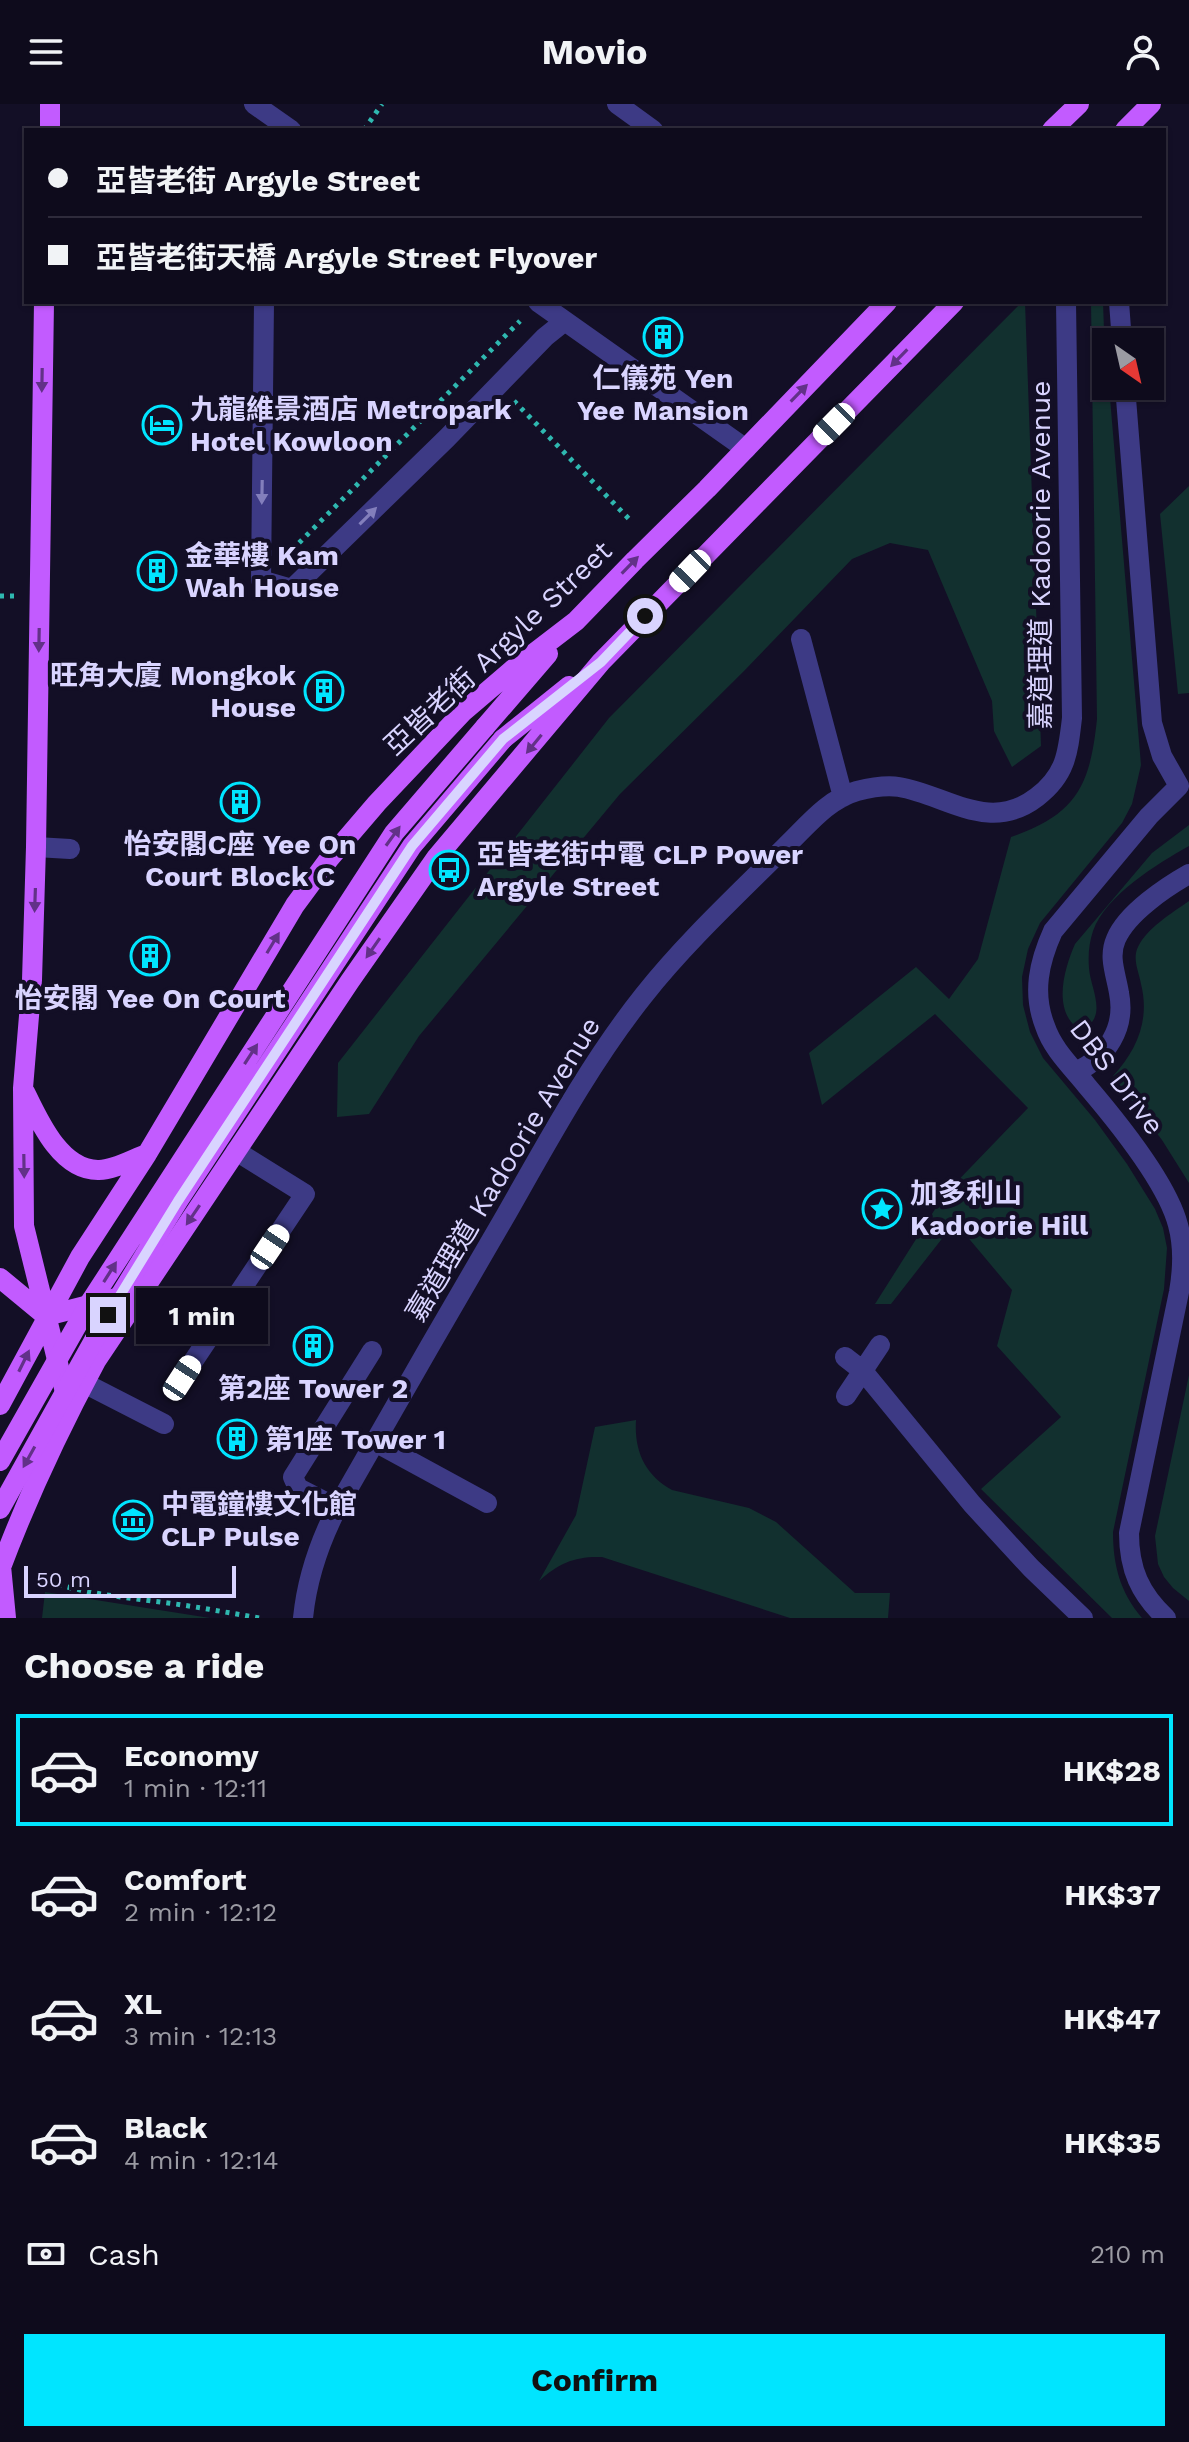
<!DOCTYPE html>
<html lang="en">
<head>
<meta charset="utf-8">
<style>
  :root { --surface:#0e0b1c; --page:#171425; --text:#f1f3f6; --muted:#9b9ba3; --line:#2e2b3b; --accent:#00e5ff }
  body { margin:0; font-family:"Work Sans","Noto Sans TC",sans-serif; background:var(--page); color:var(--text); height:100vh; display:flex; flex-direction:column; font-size:30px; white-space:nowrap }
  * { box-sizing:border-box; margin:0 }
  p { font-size:26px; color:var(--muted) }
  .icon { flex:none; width:44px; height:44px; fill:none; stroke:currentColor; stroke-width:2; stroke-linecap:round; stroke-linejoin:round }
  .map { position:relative; height:1514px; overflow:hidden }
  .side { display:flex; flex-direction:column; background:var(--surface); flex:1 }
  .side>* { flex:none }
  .banner { position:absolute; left:24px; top:24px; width:1142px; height:176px; border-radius:0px; box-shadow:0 2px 6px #0004,0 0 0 2px var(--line); display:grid; align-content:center; height:176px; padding:0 24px; background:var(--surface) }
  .needle { width:52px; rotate:146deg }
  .tools { position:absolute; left:1092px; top:224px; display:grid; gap:16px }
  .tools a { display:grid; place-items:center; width:72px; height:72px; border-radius:0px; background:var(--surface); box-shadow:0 2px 6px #0004,0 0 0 2px var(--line); font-size:40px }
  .scale { position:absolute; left:24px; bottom:20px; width:212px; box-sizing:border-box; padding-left:8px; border:4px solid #d9d4ff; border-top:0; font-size:22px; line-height:28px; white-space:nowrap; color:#d9d4ff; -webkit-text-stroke:6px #130f26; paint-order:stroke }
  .end { position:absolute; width:36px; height:36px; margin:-18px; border:10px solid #d9d4ff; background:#111; box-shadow:0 0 0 4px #111 }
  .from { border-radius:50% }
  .bubble { position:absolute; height:56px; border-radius:0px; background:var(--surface); box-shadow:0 2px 6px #0004,0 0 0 2px var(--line); font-size:26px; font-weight:700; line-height:56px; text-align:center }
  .car { position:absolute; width:24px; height:48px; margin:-24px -12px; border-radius:10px; box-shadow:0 0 6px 2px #0007; background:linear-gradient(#fff 24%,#345 0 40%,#fff 0 76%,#345 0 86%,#fff 0) }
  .banner b { display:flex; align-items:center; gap:28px; height:76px; font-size:30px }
  .banner b+b { border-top:2px solid var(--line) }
  .banner i { width:20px; height:20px; background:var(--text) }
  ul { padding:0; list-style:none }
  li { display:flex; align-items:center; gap:24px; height:112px; margin:0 16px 12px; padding:0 8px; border:4px solid transparent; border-radius:0px }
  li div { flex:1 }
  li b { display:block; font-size:30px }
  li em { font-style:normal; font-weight:700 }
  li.on { border-color:var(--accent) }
  li>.icon { width:72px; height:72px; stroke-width:1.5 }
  h2 { padding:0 24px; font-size:36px; line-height:96px }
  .pay { display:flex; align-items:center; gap:20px; height:88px; padding:0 24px; font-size:30px }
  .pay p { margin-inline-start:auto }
  .cta { display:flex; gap:16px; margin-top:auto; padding:16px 24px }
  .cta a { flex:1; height:92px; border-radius:0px; background:var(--accent); color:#111; font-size:32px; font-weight:700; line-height:92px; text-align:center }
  header { display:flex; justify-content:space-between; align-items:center; height:104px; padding:0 24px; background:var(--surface); font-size:36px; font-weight:700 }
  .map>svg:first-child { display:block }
  .green { fill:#12302f }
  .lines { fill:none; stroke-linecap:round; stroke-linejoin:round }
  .path { stroke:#2fb8b0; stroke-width:5; stroke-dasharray:4 6; stroke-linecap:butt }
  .minor { stroke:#3d3a85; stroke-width:20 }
  .major { stroke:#c25bff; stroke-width:20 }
  .major-bridge { stroke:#c25bff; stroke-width:20 }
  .oneway { fill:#623188 }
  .oneway2 { fill:#837fbc }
  .route { stroke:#d9d4ff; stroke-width:10 }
  .labels { text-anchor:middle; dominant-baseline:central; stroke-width:8; stroke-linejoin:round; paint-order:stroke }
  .poi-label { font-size:28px; font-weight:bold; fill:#d9d4ff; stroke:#130f26; text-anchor:start }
  .street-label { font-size:28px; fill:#d9d4ff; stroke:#130f26 }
</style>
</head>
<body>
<header><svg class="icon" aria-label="menu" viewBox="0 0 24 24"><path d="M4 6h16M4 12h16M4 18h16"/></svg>Movio<svg class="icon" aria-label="person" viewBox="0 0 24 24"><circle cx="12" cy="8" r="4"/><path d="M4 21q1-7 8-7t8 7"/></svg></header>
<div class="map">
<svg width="1189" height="1514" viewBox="0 0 1189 1514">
  <rect width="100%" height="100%" fill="#130f26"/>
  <path class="green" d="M1022 198H1025L1041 642 1012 663 994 627 992 597 928 446 890 439 852 455 744 567 620 690 419 932 369 1010 337 1013 338 959 609 614Z
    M1091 198H1103L1106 282H1109L1141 661 1132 700 1122 719 1040 819 1028 845 1022 873 1023 901 1030 928 1043 954 1095 1016 1127 1060 1155 1105 1163 1124 1167 1144 1164 1185 1113 1428C1113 1461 1120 1488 1142 1514H1112L981 1385 1061 1313 997 1242 1012 1186 955 1118 891 1200H875L944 1091 1028 1004 935 910 822 1001 809 949 916 863 949 895 978 855 1011 733C1077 710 1090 682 1097 615Z
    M1189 382V589L1178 590 1160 410Z
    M1189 721V742C1157 760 1106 791 1093 827 1089 839 1088 851 1089 864 1090 882 1106 908 1088 922H1075C1053 902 1065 863 1075 840L1152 749Z
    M1189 797V1079L1162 1036 1113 972C1137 946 1150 916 1141 880 1139 868 1132 855 1138 843 1147 824 1172 809 1189 797Z
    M1189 1271V1497L1173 1484 1164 1473 1158 1460 1155 1432Z
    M636 1316C634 1347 645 1371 672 1386L749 1404 776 1418 855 1489H890L888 1514H790L602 1453C575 1452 559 1459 539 1477L576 1411 595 1323Z
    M45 1488 210 1514H42Z"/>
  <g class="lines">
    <path class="path" d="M364 26 382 0
      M514 297 632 418
      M285 453 520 217
      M0 492H14V488
      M39 1474C81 1490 124 1493 168 1499 199 1503 229 1509 260 1514"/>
    <path class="minor" d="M254 0 291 26
      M617 0 653 26
      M264 198 261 476 292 485 447 334 545 233 565 217
      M538 198 746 345
      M1119 198 1122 238
      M1125 282 1152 619 1162 652 1179 682 1149 712 1053 827C1039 858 1032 889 1045 922 1053 946 1072 963 1087 982 1116 1016 1167 1078 1178 1121 1184 1143 1183 1165 1179 1188L1129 1429C1129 1465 1140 1490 1166 1514
      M801 535 843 693
      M36 743 70 745
      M1076 968C1107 953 1126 924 1119 889 1116 870 1108 853 1116 835 1127 809 1166 783 1189 770
      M845 1253 863 1267 972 1400 1031 1464 1083 1514
      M182 1274 305 1090 236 1047
      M84 1279 164 1320
      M846 1292 880 1241
      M375 1338 487 1399
      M337 1404 298 1384 293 1373 372 1247
      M303 1514C307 1474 319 1439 337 1404 392 1307 447 1212 503 1116 547 1039 589 960 644 891 686 838 738 790 786 742 807 722 828 695 857 687 869 684 887 681 899 683 947 691 989 730 1037 693 1066 671 1068 649 1072 614L1066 198"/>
    <path class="major" d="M50 26V0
      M1052 26 1079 0
      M1125 26 1151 0
      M44 198 36 743 32 876 23 984 24 1122 68 1300
      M485 623 548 550
      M503 635 569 582
      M25 988C39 1017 61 1067 99 1066 114 1066 133 1055 147 1050
      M0 1174 46 1212
      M46 1212 132 1190
      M0 1301 80 1153 147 1050 295 801 329 755 377 699 463 608 512 566 576 517 635 456 707 385 887 198
      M1 1462 6 1514
      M0 1466C27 1394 60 1324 96 1257L350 877 436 754 601 558 954 198"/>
    <path class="major-bridge" d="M0 1357 89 1200 394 729 485 623
      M0 1405 108 1211 178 1097 412 742 503 635"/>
  </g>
  <defs><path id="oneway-solid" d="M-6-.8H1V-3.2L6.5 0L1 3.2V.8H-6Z" transform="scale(2)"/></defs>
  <g class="oneway">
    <use href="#oneway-solid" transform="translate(899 254) rotate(134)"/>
    <use href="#oneway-solid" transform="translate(42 276) rotate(91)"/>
    <use href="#oneway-solid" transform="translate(799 289) rotate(-46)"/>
    <use href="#oneway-solid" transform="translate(630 461) rotate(-46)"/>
    <use href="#oneway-solid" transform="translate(39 536) rotate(91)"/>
    <use href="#oneway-solid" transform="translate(534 640) rotate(129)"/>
    <use href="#oneway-solid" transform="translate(393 732) rotate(-54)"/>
    <use href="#oneway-solid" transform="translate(35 796) rotate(92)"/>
    <use href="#oneway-solid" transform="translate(273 839) rotate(-59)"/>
    <use href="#oneway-solid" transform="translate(373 844) rotate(125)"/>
    <use href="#oneway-solid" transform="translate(251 950) rotate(-57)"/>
    <use href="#oneway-solid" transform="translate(24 1062) rotate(89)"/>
    <use href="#oneway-solid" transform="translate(193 1111) rotate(124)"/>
    <use href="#oneway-solid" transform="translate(110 1168) rotate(-58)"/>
    <use href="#oneway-solid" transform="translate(24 1257) rotate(-64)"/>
    <use href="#oneway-solid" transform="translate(29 1353) rotate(119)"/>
  </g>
  <g class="oneway2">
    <use href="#oneway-solid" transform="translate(262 388) rotate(91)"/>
    <use href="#oneway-solid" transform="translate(368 412) rotate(-45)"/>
  </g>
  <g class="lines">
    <path class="route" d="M108 1211 178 1097 412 742 503 635 601 558 645 512"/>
  </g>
  <defs>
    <g id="building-ring" transform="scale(2)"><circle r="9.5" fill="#130f26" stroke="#00e5ff" stroke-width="1.5"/><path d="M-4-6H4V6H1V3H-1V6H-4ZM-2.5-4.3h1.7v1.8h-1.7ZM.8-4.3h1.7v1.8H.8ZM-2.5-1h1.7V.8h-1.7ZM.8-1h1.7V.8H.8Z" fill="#00e5ff"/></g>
    <g id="hotel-ring" transform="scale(2)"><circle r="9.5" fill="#130f26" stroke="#00e5ff" stroke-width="1.5"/><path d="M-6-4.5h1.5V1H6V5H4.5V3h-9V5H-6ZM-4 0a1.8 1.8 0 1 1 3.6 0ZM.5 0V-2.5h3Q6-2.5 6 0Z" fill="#00e5ff"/></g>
    <g id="bus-ring" transform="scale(2)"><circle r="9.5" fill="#130f26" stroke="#00e5ff" stroke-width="1.5"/><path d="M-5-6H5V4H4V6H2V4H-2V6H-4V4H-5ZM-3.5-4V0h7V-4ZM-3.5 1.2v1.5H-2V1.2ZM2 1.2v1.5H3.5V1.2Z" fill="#00e5ff"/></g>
    <g id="sight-ring" transform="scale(2)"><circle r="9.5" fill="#130f26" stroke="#00e5ff" stroke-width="1.5"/><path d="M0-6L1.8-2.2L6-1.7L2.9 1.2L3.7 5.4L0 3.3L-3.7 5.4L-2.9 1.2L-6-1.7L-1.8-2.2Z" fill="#00e5ff"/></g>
    <g id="museum-ring" transform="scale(2)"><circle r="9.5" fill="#130f26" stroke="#00e5ff" stroke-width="1.5"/><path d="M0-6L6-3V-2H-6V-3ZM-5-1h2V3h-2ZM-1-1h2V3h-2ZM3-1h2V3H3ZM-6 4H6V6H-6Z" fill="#00e5ff"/></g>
  </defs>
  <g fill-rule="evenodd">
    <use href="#building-ring" x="663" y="233"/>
    <use href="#hotel-ring" x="162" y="321"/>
    <use href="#building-ring" x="157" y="467"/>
    <use href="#building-ring" x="324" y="587"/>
    <use href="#building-ring" x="240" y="698"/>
    <use href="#bus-ring" x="449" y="766"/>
    <use href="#building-ring" x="150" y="852"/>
    <use href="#sight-ring" x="882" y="1105"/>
    <use href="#building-ring" x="313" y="1242"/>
    <use href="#building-ring" x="237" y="1335"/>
    <use href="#museum-ring" x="133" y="1416"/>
  </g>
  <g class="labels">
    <g class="poi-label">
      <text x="663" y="274" text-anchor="middle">仁儀苑 Yen<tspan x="663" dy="32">Yee Mansion</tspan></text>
      <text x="190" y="305">九龍維景酒店 Metropark<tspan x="190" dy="32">Hotel Kowloon</tspan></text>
      <text x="185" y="451">金華樓 Kam<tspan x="185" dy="32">Wah House</tspan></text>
      <text x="296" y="571" text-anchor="end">旺角大廈 Mongkok<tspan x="296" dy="32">House</tspan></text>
      <text x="240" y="740" text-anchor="middle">怡安閣C座 Yee On<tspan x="240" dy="32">Court Block C</tspan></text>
      <text x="477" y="750">亞皆老街中電 CLP Power<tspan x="477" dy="32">Argyle Street</tspan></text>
      <text x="150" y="894" text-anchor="middle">怡安閣 Yee On Court</text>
      <text x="910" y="1089">加多利山<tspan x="910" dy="32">Kadoorie Hill</tspan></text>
      <text x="313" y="1284" text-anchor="middle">第2座 Tower 2</text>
      <text x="265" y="1335">第1座 Tower 1</text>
      <text x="161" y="1400">中電鐘樓文化館<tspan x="161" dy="32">CLP Pulse</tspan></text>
    </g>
    <g class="street-label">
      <text transform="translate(1040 451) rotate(-90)">嘉道理道 Kadoorie Avenue</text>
      <text transform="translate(498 544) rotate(-43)">亞皆老街 Argyle Street</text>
      <text transform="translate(1117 973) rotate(53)">DBS Drive</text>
      <text transform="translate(503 1065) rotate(-59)">嘉道理道 Kadoorie Avenue</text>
    </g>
  </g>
</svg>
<div class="tools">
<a><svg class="needle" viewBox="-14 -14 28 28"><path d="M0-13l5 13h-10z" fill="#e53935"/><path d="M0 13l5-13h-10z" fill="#9b9ba3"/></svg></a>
</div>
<div class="scale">50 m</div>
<i class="end from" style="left:645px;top:512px"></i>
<i class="end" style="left:108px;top:1211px"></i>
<div class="bubble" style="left:136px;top:1184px;width:132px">1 min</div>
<i class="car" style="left:834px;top:320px;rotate:225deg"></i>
<i class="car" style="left:690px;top:467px;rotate:224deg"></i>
<i class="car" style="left:270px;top:1143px;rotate:34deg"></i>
<i class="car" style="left:182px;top:1274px;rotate:33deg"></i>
<div class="banner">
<b><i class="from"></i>亞皆老街 Argyle Street</b>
<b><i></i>亞皆老街天橋 Argyle Street Flyover</b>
</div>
</div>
<section class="side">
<h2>Choose a ride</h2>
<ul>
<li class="on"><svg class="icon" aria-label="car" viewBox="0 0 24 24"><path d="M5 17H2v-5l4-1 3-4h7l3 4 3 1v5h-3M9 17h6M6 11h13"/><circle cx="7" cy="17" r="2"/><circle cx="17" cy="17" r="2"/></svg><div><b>Economy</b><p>1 min · 12:11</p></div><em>HK$28</em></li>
<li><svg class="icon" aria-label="car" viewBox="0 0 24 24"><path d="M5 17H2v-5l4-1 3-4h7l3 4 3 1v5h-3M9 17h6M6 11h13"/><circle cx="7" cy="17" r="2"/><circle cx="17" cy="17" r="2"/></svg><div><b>Comfort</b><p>2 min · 12:12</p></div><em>HK$37</em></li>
<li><svg class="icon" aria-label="car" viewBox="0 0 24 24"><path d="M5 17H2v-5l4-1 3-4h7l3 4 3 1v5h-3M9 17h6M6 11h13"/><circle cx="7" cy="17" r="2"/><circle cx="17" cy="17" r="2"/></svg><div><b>XL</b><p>3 min · 12:13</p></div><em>HK$47</em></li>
<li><svg class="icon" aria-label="car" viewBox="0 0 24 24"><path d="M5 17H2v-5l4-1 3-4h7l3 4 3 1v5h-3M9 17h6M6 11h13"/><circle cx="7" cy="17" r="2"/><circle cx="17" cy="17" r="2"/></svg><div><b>Black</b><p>4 min · 12:14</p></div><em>HK$35</em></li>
</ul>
<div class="pay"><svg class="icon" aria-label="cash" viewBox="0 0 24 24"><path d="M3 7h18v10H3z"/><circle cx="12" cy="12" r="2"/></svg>Cash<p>210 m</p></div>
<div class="cta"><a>Confirm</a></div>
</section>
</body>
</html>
